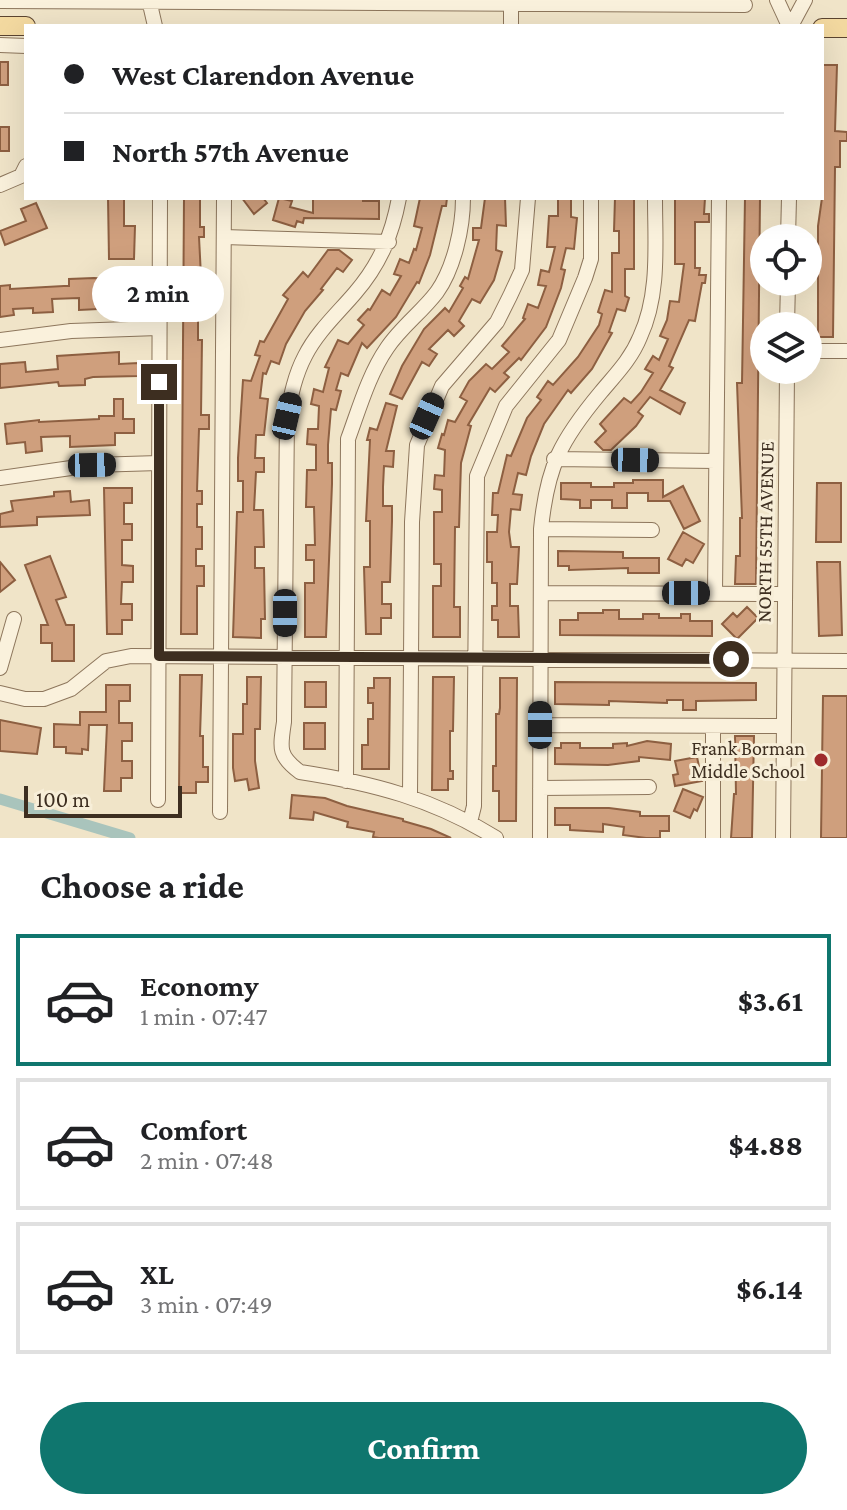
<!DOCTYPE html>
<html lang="en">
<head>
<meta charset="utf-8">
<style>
  :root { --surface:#fff; --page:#f2f2f2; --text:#202124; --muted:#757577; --line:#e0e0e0; --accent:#0f766e }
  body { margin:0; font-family:"Crimson Pro",serif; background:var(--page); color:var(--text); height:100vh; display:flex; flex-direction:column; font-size:30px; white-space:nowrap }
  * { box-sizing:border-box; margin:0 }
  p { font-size:26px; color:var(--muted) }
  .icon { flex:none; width:44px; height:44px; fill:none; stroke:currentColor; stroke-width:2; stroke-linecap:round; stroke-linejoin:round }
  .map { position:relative; height:838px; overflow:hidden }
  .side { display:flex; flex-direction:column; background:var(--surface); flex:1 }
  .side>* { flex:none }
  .guide { position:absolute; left:24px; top:24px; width:800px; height:176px; border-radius:0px; box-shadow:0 8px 32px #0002; display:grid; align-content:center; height:176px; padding:0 40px; background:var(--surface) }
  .controls { position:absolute; left:750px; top:224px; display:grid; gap:16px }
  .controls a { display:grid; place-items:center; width:72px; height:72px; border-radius:50%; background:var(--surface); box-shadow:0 8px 32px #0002; font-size:40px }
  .scale { position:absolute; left:24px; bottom:20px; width:158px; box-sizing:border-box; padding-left:8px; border:4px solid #3d2e20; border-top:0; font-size:22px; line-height:28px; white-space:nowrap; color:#3d2e20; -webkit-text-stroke:6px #f7eed8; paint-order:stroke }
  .end { position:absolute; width:36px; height:36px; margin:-18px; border:10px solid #3d2e20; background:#fff; box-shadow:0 0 0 4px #fff }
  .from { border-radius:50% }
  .bubble { position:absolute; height:56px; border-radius:28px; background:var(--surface); box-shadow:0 8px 32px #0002; font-size:26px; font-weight:700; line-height:56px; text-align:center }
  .car { position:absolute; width:24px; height:48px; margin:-24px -12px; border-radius:10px; box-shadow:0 0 6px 2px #0007; background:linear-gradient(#222 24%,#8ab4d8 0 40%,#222 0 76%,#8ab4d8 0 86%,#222 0) }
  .guide b { display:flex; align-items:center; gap:28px; height:76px; font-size:30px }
  .guide b+b { border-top:2px solid var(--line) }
  .guide i { width:20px; height:20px; background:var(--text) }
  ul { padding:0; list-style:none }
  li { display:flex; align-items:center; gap:24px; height:132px; margin:0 16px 12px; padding:0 24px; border:4px solid var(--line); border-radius:0px }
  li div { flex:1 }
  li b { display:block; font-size:30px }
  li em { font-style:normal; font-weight:700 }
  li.on { border-color:var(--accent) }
  li>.icon { width:72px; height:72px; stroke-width:1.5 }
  h2 { padding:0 40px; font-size:36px; line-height:96px }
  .button { display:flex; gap:16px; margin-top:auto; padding:16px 40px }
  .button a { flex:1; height:92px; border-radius:48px; background:var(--accent); color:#fff; font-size:32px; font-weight:700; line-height:92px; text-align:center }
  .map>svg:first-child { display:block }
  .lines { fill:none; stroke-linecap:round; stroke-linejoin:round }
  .canal { stroke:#a9c4bc; stroke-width:11 }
  .building { fill:#cf9f7d; stroke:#8d5f41; stroke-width:2 }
  .minor-casing { stroke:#8d765c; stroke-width:16 }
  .major-casing { stroke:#5b4430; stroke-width:20 }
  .minor { stroke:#faf1dc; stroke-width:14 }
  .major { stroke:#f3d9a0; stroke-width:18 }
  .route { stroke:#3d2e20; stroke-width:10 }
  .poi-dot { fill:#9e2a2b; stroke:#f7eed8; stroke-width:3 }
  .labels { text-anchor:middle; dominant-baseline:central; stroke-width:6; stroke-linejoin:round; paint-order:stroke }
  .street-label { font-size:20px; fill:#3d2e20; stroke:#f7eed8 }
  .poi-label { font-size:20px; fill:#3d2e20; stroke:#f7eed8; text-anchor:end }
</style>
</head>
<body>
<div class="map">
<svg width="847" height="838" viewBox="0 0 847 838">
  <rect width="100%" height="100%" fill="#f0e4c8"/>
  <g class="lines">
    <path class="canal" d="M0 799 130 838"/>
  </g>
  <path class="building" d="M0 62H8V85H0Z
    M822 65H837L835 131 847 132V141H840V167H835L833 337H818V226L822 198Z
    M0 127H9V151H0Z
    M108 198H124V226H135L134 259H109Z
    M184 198H200V227H204V237H199L202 296H198V340H202L201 415H209V429H199L197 491H202V504H197V527H202V549H196V566H204V586H197V634H181Z
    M242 198H263L267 203 254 214Z
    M279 198 292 201 290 207 313 213V198H363V201H379V219L304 218 303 223 297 221 295 227 273 220Z
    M420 198H447L446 206H442L430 255 419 283 417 282 396 317 367 348 362 343 348 376 341 373 336 390 341 391 336 410 331 409 328 445V463H332V484L326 637H305V583H314V560H306V545H315L314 507H306L307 470H316V445L307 444 308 429H318L319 406 311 404 314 389 323 392 329 368 325 367 338 340 348 344 364 325 358 320 368 309 370 310 382 290 390 295 401 276 394 274 400 259 409 263 414 249 416 250 422 228 414 226Z
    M485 198H505L506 226 497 225 496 250 502 252 494 280 480 303 472 299 459 321 464 326 454 336 448 330 429 349 437 354 429 366 422 362 402 399 390 394 402 366 424 329 445 308 449 312 463 288 460 286 465 277 468 279 479 240H473V228H481Z
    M558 198H571V217L577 218 574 249 566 248 561 269 565 270 561 288 546 327 521 360 519 358 504 373 509 377 495 392 490 388 468 425 471 426 461 463 459 527H455L454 607H460V637H433V586H441V564H434V512H442V490L434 489 435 475 444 476 445 450 438 448 442 434 444 435 448 420 455 422 467 401 460 397 469 381 486 364 492 369 509 352 502 346 525 319 523 318 528 304 538 308 546 286 538 285 541 270 549 272 555 247H547L549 216H558Z
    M615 198H634V269H625V296L629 298 625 311 617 309 609 332 612 333 592 369 571 393 568 390 544 424 531 456 526 475 518 473 513 494 522 495 520 510 511 509 509 532 511 547H519L517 584H510V606H518L519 637H498V620H492V606H497V583H492V562H487V532H497L498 515H492L493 493H498L507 455 511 456 527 418 541 400 537 397 548 381 553 385 578 357 599 325 602 314 598 312 605 290 612 292V253H619V231H614Z
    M675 198H705L704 214H709V222H695V268H700L699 275H706L705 283H702L695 321 689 320 669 366 673 368 660 390 685 403 680 414 650 397 638 412 643 416 636 426 611 450H603L595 442 606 431 600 424 624 398 631 403 641 392 653 373 645 369 653 356 659 360 668 339 660 336 667 320 670 301 679 302 684 264H675Z
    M745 198H760L756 584H735L736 556H740V518H742L737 383H742Z
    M36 203 47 228 5 245 0 231 26 221 21 209Z
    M328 250H339L352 260 343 272 337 268 321 289 323 290 305 311 286 344 279 364 271 361 266 374 263 373 260 398 268 399 264 435H256L255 458H264V472H256L254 510H263L264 547H255V568H264L265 619H261V638L233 637 237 512H243V481H238V458L243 380 251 381 260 356 255 355 260 341 264 342 288 299 283 295 303 272 308 277Z
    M94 278 140 281V307L79 310V298L52 299 53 312 33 313V308L13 309 14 315 0 317V286L10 285V289L64 286H69V279Z
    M119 352V364L138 363V376L93 377 85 379V385L59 386 58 382 0 388V364L25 362 26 372 58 369 57 356Z
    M114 399H123V419H134V433H115V445L70 447V436L41 437 42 451 26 453 25 442 7 444 5 424 39 420V422L99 419V416H114Z
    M386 403 397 406 386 451H394L393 467 384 466 383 487V506H392V521L390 582H382V604H391V618H381V634H366L364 567H370V521H366L370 440H367L370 428 377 430Z
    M633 480H663V497L683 486 700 521 684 529 670 501H648V493H627V508H612V500H591V508H580V500L561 499V483H591V487H614V483H633Z
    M817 483H841V542H816Z
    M104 488H132V503H124V524H132V540H122V565L133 566V582H122L121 604H132V620H122V634H107Z
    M70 491 71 502 89 500 90 515 37 517V525L0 527V514L13 511 11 501 54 496V492Z
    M683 532 704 544 693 563 686 559 682 566 668 559Z
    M558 551 623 552V558H659V573H628V568L569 570V566H558Z
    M50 556 66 597 56 600 66 625H74V661H52V643H41V625H48L25 565Z
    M0 562 15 580 0 592Z
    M817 562H840L842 635 819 636Z
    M747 607 758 618 737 639 722 624 733 613 737 617Z
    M603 610H619V619H643V614H659V618H681V614H690V621H712V636L560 635V620H578V613H603Z
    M180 675H202L200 736H203V767H208V782H196V793H179Z
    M247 677H261L260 729H255V761L259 788 249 790 247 779 235 781 233 768V734H243V704H247Z
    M433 677H454L453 731H450V771H453V779H448V790H432Z
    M374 678H390L389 769H362V745H368V719H373V703H368V688H374Z
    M500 678H517L516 821H499V791H493V766H496V714H499L500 708Z
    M305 682H326V707H305Z
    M555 682 756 683V700L696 701V710H683V700H667V703L609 701V705L555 704Z
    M106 685H130V701H119V723H132V741H122V761H132V778H121V791H104L107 725H89L88 750 82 749V754L66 753V747H54V724L80 725V712H106Z
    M823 696H847V838H821Z
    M0 720 41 728 37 754 0 751Z
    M304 723H325V749H304Z
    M735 736H754L752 838H731L734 794H736Z
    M647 741 671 744 670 760 639 757V761L608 765 555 764V748H561V743H580V748H613V744L627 743V746Z
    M697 757 702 781 675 786 673 775 678 774 675 761Z
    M683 789 703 797 697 811 694 809 690 818 674 811Z
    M292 795 325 798 347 806 403 819V821L431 829 451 838H379L373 837 374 832 347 827 348 822 314 812 313 820 290 818Z
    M555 808H609L640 812V816H669V831H660V838H646L623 835 624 827 603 824V832L570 830V825H555Z"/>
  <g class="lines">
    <g class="minor-casing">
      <path id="minor" d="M149 0 155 26
        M511 0V26
        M777 0 789 26
        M0 1 745 5
        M791 26 805 0
        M0 45 26 46
        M0 185 21 176 26 166
        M399 198C392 235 380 264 355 293 338 313 317 332 305 356 295 375 291 395 287 416L284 722C280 748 278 756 300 772 372 783 434 799 496 838
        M224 237 389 242
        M788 238 789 198
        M787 326 788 282
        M0 340 71 331 158 328
        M808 351H847
        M554 459 716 461
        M0 478 92 465 159 463
        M541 529 652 530
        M541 593 785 594
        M715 593 719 198
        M0 668 14 619
        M0 693 25 699H44L71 689 106 661 131 656 847 661
        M540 725 783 726
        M713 726V838
        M346 781 348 439C359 409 369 374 387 348 401 327 422 312 437 292 454 268 463 228 463 198
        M540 788 649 787
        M410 795 412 522 417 445 442 386 497 322 510 296 522 270 528 198
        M158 800 160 198
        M220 812 224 198
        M470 822 474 806 477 476 506 406 559 340 585 278 591 259V198
        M540 838 541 529C547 466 561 440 601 392 616 374 631 359 640 337 660 294 655 244 655 198
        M783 838 787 370"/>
    </g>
    <g class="major-casing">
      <path id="major" d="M0 26H26
        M822 28H847"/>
    </g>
    <use href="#minor" class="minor"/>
    <use href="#major" class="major"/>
  </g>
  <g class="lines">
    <path class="route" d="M159 382V656L731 659"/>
  </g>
  <circle class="poi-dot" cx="821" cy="760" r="8"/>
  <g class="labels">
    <g class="street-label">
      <text transform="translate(765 532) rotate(-89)">NORTH 55TH AVENUE</text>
    </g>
    <g class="poi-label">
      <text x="805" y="748">Frank Borman<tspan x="805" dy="23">Middle School</tspan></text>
    </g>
  </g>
</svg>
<div class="controls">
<a><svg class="icon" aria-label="locate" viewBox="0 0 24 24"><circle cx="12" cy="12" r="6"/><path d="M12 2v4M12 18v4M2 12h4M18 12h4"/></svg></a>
<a><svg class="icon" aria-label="layers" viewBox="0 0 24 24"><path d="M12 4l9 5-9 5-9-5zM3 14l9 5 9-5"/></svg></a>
</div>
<div class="scale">100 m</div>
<i class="end from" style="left:731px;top:659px"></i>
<i class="end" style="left:159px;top:382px"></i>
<div class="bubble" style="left:92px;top:266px;width:132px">2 min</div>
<i class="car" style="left:287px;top:416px;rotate:13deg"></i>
<i class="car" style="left:427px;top:416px;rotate:24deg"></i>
<i class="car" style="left:635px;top:460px;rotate:91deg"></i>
<i class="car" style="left:92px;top:465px;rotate:89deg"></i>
<i class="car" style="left:686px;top:593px;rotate:90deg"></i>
<i class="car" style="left:285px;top:613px;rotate:180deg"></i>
<i class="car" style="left:540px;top:725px;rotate:0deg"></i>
<div class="guide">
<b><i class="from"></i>West Clarendon Avenue</b>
<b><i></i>North 57th Avenue</b>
</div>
</div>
<section class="side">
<h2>Choose a ride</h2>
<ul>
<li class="on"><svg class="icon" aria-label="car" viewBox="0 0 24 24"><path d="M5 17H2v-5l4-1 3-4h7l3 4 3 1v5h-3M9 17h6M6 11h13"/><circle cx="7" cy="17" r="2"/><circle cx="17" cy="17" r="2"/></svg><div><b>Economy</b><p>1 min · 07:47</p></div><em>$3.61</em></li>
<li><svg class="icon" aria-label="car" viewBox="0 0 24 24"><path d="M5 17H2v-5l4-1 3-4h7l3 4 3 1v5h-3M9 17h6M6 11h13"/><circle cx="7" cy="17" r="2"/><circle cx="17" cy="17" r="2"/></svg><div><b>Comfort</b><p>2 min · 07:48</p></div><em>$4.88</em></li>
<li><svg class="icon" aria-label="car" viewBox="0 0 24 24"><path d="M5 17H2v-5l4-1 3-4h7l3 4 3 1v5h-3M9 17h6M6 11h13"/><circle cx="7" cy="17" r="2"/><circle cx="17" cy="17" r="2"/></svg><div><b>XL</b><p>3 min · 07:49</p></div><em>$6.14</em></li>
</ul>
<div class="button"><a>Confirm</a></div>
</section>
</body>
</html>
